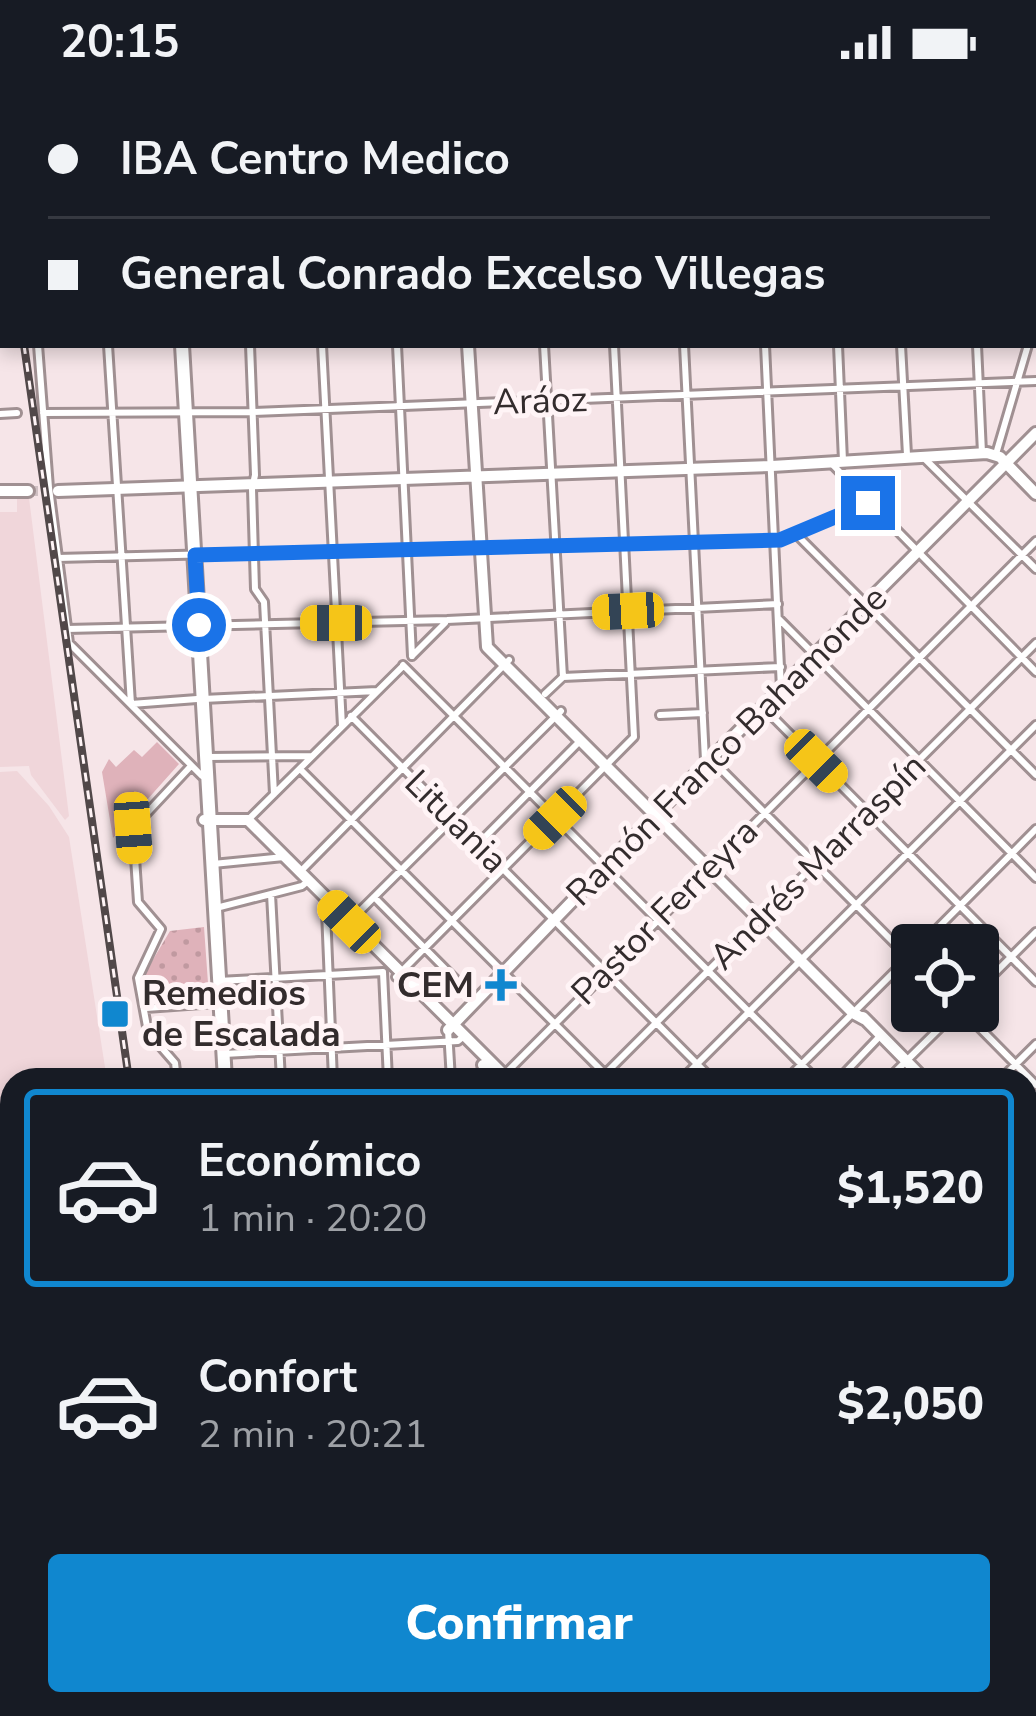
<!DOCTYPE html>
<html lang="es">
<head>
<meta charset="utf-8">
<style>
  :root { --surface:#171b24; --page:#242831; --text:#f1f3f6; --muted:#9ea1a6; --line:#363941; --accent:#1087cf }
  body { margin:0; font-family:"Nunito Sans",sans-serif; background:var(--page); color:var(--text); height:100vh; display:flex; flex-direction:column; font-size:45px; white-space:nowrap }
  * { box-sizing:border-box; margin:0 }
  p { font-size:39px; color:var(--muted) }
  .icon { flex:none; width:66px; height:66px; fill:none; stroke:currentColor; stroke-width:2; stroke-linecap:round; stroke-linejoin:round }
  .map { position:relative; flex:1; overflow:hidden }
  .side { position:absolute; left:0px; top:984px; width:1038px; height:648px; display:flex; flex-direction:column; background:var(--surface); border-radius:36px 36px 0 0; box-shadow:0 6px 18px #0003 }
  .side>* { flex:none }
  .guide { position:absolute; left:0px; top:0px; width:1038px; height:264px; box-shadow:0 6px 18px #0003; display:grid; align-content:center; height:264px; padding:0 48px; background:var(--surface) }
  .fabs { position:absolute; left:891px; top:840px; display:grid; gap:24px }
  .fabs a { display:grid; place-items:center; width:108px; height:108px; border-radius:12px; background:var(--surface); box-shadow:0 6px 18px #0003; font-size:60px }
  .end { position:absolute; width:54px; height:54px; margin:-27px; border:15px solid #1a73e8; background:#fff; box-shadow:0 0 0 6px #fff }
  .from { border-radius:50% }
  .car { position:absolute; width:36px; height:72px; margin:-36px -18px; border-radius:15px; box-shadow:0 0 9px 3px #0007; background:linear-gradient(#f5c518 24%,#345 0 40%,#f5c518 0 76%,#345 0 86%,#f5c518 0) }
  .guide b { display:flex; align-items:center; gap:42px; height:114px; font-size:45px }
  .guide b+b { border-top:3px solid var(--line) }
  .guide i { width:30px; height:30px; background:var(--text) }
  ul { padding:21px 0 0; list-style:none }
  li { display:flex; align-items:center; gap:36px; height:198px; margin:0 24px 18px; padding:0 24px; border:6px solid transparent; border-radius:12px }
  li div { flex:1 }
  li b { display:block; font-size:45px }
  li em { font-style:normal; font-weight:800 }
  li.selected { border-color:var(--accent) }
  li>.icon { width:108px; height:108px; stroke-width:1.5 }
  .action { display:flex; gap:24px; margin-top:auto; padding:24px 48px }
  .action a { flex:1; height:138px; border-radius:12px; background:var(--accent); color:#fff; font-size:48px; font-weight:800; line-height:138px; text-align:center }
  .status { display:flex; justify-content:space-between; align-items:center; height:84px; padding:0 60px; background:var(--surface); direction:ltr }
  .status svg { height:33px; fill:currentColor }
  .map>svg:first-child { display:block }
  .built { fill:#f0d6da }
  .grass { fill:url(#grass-dots) }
  .pitch { fill:#dfb2ba }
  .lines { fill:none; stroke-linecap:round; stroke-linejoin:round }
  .street-tunnel { stroke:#cfc0c3; stroke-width:6; stroke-dasharray:6 3; stroke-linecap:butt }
  .secondary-tunnel { stroke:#cfc0c3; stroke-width:10; stroke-dasharray:10 5; stroke-linecap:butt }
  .street-casing { stroke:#a09092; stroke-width:12 }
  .secondary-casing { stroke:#a09092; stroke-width:16 }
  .primary-casing { stroke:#a09092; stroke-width:18 }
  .street { stroke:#fff; stroke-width:6 }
  .secondary { stroke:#fff; stroke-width:10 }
  .primary { stroke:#fff; stroke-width:12 }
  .rail-casing { stroke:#514849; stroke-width:8 }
  .rail { stroke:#fff4f6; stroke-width:3; stroke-dasharray:9; stroke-linecap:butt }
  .route { stroke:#1a73e8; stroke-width:15 }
  .poi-dot { fill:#1087cf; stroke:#fff4f6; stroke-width:4.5 }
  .labels { text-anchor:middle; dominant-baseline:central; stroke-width:10; stroke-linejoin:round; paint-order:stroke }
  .street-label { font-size:36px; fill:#332c2d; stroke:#fff4f6 }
  .poi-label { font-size:36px; font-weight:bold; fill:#332c2d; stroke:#fff4f6; text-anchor:end }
</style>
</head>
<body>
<div class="status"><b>20:15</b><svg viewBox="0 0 49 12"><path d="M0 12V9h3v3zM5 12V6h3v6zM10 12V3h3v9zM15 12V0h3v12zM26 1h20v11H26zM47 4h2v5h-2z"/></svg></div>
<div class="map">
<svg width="1036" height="1632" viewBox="0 0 1036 1632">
  <defs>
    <pattern id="grass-dots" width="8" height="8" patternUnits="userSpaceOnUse" patternTransform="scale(3)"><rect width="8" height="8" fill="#dfb2ba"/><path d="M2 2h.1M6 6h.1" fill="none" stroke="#c099a0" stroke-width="1.8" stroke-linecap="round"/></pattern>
  </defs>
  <rect width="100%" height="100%" fill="#f6e5e8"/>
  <path class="built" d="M17 411 29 414 69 732 65 736 31 691 29 682 0 683V428H17Z
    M17 687 49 722 69 753 107 996H12V1087L0 1074V688Z"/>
  <path class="grass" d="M204 843 209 913 152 918 142 894 170 847Z
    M12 1434V1620H148L141 1632H1L0 1456Z"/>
  <path class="pitch" d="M157 658 179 680 113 754 102 688 109 675 116 683 134 666 142 673Z"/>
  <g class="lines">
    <path class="street-tunnel" d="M0 115H3"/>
    <path class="secondary-tunnel" d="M28 407H58"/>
    <g class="street-casing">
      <path id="street" d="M18 0V3
        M89 0V3
        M239 0V3
        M310 0V3
        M386 0V3
        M600 0V3
        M672 0V3
        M750 0V3
        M825 0V3
        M890 0V3
        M965 0V3
        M513 3 553 0
        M2 41H3
        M1035 107H1036
        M1035 146H1036
        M1035 185H1036
        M0 186H2
        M1035 224H1036
        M1035 236 1036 233
        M0 257H3
        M38 261 49 404 69 559 202 692
        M108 261 131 620
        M250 261 255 391 252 405 255 505 264 518 274 710
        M322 261 342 642
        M397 261 412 572
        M544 261 563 593 545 610
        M684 261 705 676
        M765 261 781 605
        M838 261 843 377
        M901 261 907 371
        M977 261 982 369
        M43 329 253 328 1036 297
        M0 330 17 329
        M996 370 1028 261
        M925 375 1036 485
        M830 378 1036 588
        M796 450 1036 691
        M57 474 780 456 868 419
        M779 535 1036 794
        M67 545 447 536 778 520
        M412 572 445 539
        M403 581 817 996
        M563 593 781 583
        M203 615 377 607
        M131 620 197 615
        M763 623 1036 898
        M660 631 703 629
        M351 632 713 996
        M208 673 312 672
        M711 675 912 877
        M300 685 611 996
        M248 736 403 582
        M478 760 581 656
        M213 780 284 773
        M302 786 509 576
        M271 810 281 996
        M374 813 476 916
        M330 819 326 827 333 996
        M216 824 302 802 308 797
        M345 842 561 627
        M921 861 1036 745
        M383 888 388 996
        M396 893 634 653 614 261
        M218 897 383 888
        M978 906 1036 848
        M146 924 215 919
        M963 927 1036 1001
        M448 946 451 996
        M224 970 458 957 464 952
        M505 990 1036 457
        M177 996 175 979 148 948 138 894 161 845 138 818 133 744 190 683
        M599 996 1036 559
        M681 996 1036 641
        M786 996 912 870
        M838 996 880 952
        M887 996 957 927
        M1000 996 1036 960
        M1026 1034 1036 1024
        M1026 1097 1036 1087
        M0 1153 12 1130
        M0 1191 12 1197
        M1026 1208 1036 1218
        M0 1263 12 1269
        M1026 1286 1036 1276
        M0 1299 12 1276
        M1026 1311 1036 1321
        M0 1335 12 1342
        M1026 1344 1036 1334
        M1026 1401 1036 1391
        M0 1407 12 1413
        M1026 1415 1036 1425
        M1026 1458 1036 1448
        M1026 1542 1036 1541
        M1026 1598H1036
        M314 1620V1632
        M368 1620V1632
        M422 1620 423 1632
        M477 1620V1632
        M584 1620V1632
        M811 1620 812 1632
        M882 1620 883 1632
        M954 1620 955 1632
        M1025 1620 1026 1632
        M529 1628 682 1620
        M733 1632V1620"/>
    </g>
    <g class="secondary-casing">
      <path id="secondary" d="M457 0V3
        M1035 64H1036
        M468 261 487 563 853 929 864 935
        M0 407H28
        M58 407 772 382 987 369 1000 373 1036 410
        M204 736H248L509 996
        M863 933 925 996
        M448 946 662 724 1036 349
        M483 981 498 996
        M0 1085 12 1097
        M0 1098 12 1112
        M1026 1099 1036 1109
        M1026 1168 1036 1158
        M1026 1513 1036 1523
        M196 1620 197 1632"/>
    </g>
    <g class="primary-casing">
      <path id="primary" d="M160 0V3
        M182 261 225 996
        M259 1620V1632"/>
    </g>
    <use href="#street" class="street"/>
    <use href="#secondary" class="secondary"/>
    <use href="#primary" class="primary"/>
    <g class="rail-casing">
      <path id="rail" d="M0 89 3 112
        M0 124 3 145
        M24 261 129 996
        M214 1620 215 1632"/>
    </g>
    <use href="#rail" class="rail"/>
  </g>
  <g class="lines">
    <path class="route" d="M199 541 195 471 780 456 868 419"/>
  </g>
  <g class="poi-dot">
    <path d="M495 883h12v12h12v12h-12v12h-12v-12h-12v-12h12z"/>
    <rect x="100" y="915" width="30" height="30" rx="6"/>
  </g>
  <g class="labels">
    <g class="street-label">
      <text transform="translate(540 317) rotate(-2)">Aráoz</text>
      <text transform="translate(727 662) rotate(-45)">Ramón Franco Bahamonde</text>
      <text transform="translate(456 738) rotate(45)">Lituania</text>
      <text transform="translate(818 778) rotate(-45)">Andrés Marraspín</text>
      <text transform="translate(665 828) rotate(-45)">Pastor Ferreyra</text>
    </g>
    <g class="poi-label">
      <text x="474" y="901">CEM</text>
      <text x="142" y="909" text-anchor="start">Remedios<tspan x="142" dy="41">de Escalada</tspan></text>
    </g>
  </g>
</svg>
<div class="fabs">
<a><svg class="icon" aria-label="locate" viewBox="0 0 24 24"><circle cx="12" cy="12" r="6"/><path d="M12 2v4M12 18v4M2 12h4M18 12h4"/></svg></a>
</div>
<i class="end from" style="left:199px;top:541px"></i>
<i class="end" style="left:868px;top:419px"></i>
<i class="car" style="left:628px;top:527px;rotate:267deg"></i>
<i class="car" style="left:336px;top:539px;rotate:270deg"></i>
<i class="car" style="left:816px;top:677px;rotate:135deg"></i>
<i class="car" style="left:555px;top:734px;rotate:225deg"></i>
<i class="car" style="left:133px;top:744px;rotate:176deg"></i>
<i class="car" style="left:349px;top:838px;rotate:315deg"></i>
<div class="guide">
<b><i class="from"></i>IBA Centro Medico</b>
<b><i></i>General Conrado Excelso Villegas</b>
</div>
<section class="side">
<ul>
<li class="selected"><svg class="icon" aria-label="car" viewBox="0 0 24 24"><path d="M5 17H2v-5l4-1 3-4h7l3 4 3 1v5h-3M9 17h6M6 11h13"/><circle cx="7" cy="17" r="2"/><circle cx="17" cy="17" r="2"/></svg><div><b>Económico</b><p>1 min · 20:20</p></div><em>$1,520</em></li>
<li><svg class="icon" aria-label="car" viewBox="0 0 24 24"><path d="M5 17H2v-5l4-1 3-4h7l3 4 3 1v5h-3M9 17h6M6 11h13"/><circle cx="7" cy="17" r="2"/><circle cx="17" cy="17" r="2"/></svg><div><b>Confort</b><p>2 min · 20:21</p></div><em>$2,050</em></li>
</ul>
<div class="action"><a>Confirmar</a></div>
</section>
</div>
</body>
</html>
